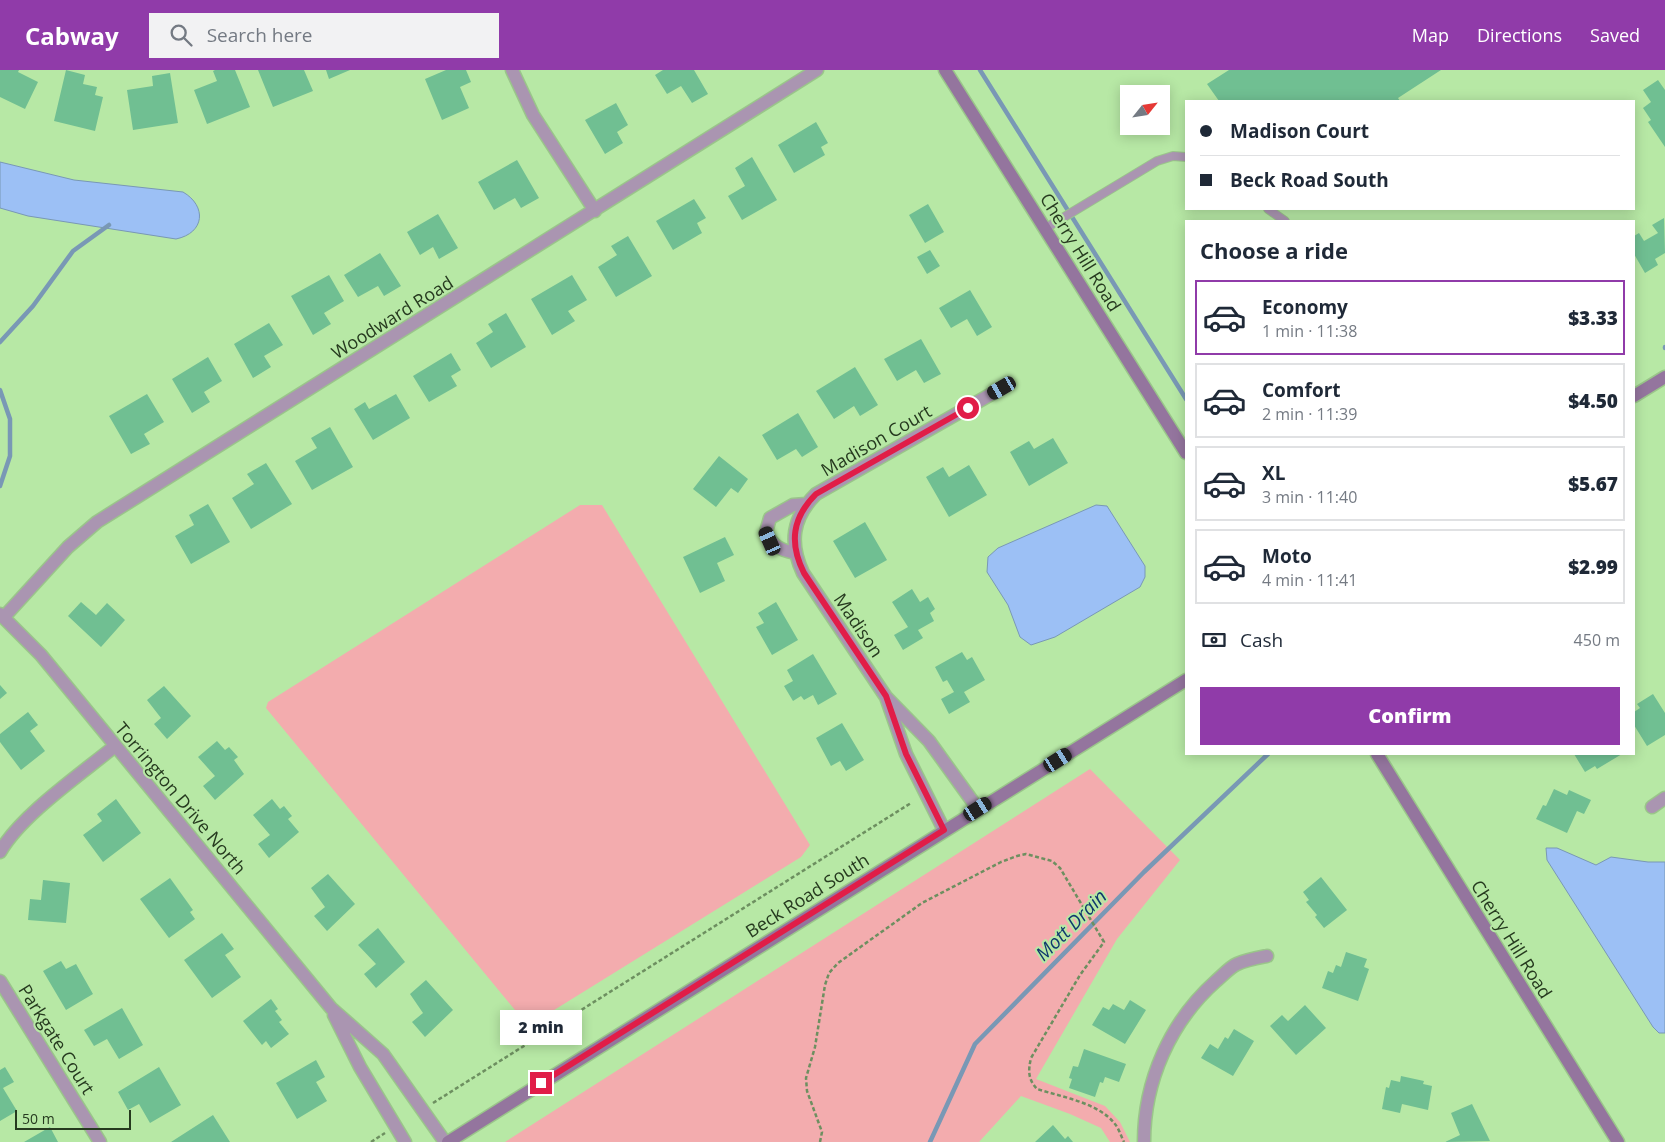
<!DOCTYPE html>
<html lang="en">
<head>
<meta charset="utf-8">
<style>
  :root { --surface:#fff; --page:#f2f2f3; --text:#1f2937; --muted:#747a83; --line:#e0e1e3; --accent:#903ba9 }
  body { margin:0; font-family:"Open Sans",sans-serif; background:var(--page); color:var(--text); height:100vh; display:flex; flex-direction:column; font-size:19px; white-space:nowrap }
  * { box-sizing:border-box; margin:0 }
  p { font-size:16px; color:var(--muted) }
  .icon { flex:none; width:28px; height:28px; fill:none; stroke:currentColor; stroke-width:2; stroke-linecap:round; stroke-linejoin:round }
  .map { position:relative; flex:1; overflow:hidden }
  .details { position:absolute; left:1185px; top:150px; width:450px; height:535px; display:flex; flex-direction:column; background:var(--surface); border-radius:0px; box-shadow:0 2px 12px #0003 }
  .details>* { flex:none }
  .top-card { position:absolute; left:1185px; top:30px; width:450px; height:110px; border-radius:0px; box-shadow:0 2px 12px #0003; display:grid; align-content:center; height:110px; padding:0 15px; background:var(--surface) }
  .needle { width:32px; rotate:60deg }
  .fabs { position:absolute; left:1120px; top:15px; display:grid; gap:10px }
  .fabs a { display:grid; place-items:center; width:50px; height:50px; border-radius:0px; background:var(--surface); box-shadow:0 2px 12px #0003; font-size:25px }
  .scale { position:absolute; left:15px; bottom:12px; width:116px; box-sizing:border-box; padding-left:5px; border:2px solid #263a1f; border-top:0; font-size:14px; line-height:18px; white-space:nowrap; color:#263a1f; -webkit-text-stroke:4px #b7e8a5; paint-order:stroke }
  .end { position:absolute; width:22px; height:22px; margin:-11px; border:6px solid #e11d48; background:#fff; box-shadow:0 0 0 2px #fff }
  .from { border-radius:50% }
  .bubble { position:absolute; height:35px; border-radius:0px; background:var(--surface); box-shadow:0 2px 12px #0003; font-size:16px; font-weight:800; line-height:35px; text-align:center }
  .car { position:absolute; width:15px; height:30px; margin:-15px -8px; border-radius:6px; box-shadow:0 0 4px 1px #0007; background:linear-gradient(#222 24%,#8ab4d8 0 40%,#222 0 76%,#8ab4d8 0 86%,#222 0) }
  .top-card b { display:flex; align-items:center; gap:18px; height:48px; font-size:19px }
  .top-card b+b { border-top:1px solid var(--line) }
  .top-card i { width:12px; height:12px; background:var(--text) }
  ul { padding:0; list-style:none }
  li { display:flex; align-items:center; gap:15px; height:75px; margin:0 10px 8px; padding:0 5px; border:2px solid var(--line); border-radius:0px }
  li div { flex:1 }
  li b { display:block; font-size:19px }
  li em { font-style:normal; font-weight:800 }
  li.current { border-color:var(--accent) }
  li>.icon { width:45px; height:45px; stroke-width:1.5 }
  h2 { padding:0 15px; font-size:22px; line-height:60px }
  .pay { display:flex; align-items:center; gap:12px; height:55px; padding:0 15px; font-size:19px }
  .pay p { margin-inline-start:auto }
  .primary-button { display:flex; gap:10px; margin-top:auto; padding:10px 15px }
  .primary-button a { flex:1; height:58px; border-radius:0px; background:var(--accent); color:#fff; font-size:20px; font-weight:800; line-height:58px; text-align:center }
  header { display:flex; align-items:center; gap:30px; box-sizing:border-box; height:70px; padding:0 25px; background:var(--accent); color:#fff }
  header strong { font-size:24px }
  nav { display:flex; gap:28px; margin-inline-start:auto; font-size:18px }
  .search { width:350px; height:45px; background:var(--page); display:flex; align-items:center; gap:12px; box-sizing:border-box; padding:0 18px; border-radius:0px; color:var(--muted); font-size:19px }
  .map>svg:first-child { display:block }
  .green { fill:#f3acae }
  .water { fill:#9cc0f5; stroke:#7998b5 }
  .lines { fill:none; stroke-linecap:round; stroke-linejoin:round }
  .stream { stroke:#7998b5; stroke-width:4.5 }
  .building { fill:#70bf92 }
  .lane-casing { stroke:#9ac58a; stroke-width:10 }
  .street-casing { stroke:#9ac58a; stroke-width:15 }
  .secondary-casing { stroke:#9ac58a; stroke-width:15 }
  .path { stroke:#6d8f60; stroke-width:2.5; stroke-dasharray:4 2.5; stroke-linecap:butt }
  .lane { stroke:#aa95b1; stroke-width:8 }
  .street { stroke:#aa95b1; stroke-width:12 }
  .secondary { stroke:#94759e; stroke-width:12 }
  .route { stroke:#e11d48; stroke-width:6 }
  .labels { text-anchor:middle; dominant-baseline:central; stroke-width:4; stroke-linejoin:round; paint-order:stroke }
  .street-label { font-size:18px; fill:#263a1f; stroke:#b7e8a5 }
  .water-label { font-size:19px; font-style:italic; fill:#10386d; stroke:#b7e8a5 }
</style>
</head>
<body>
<header>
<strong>Cabway</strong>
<div class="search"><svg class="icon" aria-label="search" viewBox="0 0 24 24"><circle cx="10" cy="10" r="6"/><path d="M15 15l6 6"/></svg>Search here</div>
<nav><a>Map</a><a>Directions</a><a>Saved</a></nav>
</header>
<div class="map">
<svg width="1665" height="1072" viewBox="0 0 1665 1072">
  <rect width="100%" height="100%" fill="#b7e8a5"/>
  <path class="green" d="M580 435H602L810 775 801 787 538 950H528L515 940 266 638 268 632Z
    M1090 699 1180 790 1117 869 1036 1009 1105 1036 1120 1052 1130 1072H1110L1101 1058 1070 1044 1021 1026 979 1072H505Z"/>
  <path class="water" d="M0 92 74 110 183 122C207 136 205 163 176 169L28 146 0 138Z
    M1096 435 1107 436 1145 496V507L1140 517 1055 567 1031 575 1020 567 1008 535 987 502 988 487 998 478Z
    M1546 778H1557L1596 795 1611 787 1648 792H1665V963H1659L1653 957 1547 790Z"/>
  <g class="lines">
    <path class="stream" d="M980 0 1186 329
      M0 272 33 236 73 181 109 155
      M1665 278V277
      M0 320 10 349V386L0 416
      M930 1072 975 974 1144 802 1268 684"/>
  </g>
  <path class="building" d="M0 0H19L18 2 38 12 25 39 0 27Z
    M66 0 85 5 83 14 97 17 95 25 103 27 95 61 54 51Z
    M215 0H235L250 37 207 54 194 20 217 11 213 1Z
    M258 0H304L313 21 273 37Z
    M326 0H350L329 9Z
    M446 0H466L471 12 460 17 469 38 442 50 425 9Z
    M663 0H694L708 24 692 33 681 16 667 24 655 5Z
    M1229 0H1441L1398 28 1400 31H1219L1207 14Z
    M170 3 178 53 133 60 127 20 153 16 152 6Z
    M1658 10 1665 20V77L1648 52 1651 50 1643 38 1651 32 1643 20Z
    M616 33 628 55 617 62 623 73 605 84 585 50Z
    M816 52 828 73 821 77 825 85 794 103 778 75Z
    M752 87 777 130 742 150 728 126 745 116 735 98Z
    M517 90 539 128 521 138 515 128 494 140 478 112Z
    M694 129 706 148 697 153 702 163 673 180 656 151Z
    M928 134 944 162 925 173 909 145Z
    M438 144 458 178 439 189 433 177 420 185 407 162Z
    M1664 148 1665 183 1655 189 1658 195 1645 203 1634 184V166L1639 163 1644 171 1658 163 1652 155Z
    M628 166 652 206 616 227 598 197 617 185 611 176Z
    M930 180 940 196 927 204 917 187Z
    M380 183 401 216 384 226 378 216 358 227 344 205Z
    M329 205 344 231 324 243 331 254 313 265 291 226Z
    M572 205 587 230 568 241 575 251 552 265 531 229Z
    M970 220 992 257 977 266 967 249 951 258 939 238Z
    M506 243 526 277 491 298 476 273 493 262 488 254Z
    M269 253 283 275 264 286 271 297 253 308 234 274Z
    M921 269 941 304 924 313 916 300 897 311 884 289Z
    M451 283 461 300 451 306 457 316 429 332 413 306Z
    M208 287 222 311 204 322 210 332 192 343 172 309Z
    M855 297 878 335 860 346 854 336 834 349 816 321Z
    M147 324 164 352 144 364 150 374 131 384 109 346Z
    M396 324 410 348 373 370 354 339 365 332 369 339Z
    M798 343 818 377 802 387 796 379 777 390 762 365Z
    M330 357 353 397 312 420 295 391 317 378 311 368Z
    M1053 368 1068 393 1029 416 1010 382 1029 371 1034 379Z
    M719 386 748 409 738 423 731 418 716 437 693 419Z
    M266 393 292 434 251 459 232 428 254 414 247 404Z
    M969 395 987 425 949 447 926 407 943 397 949 407Z
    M208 434 230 472 191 494 175 466 194 455 189 445Z
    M865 452 887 490 855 508 833 471Z
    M725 467 734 485 717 493 725 511 700 523 683 487Z
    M912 519 920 532 928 527 935 539 930 543 934 551 918 560 923 568 903 580 894 565 908 557 892 532Z
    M81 532 96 545 107 533 125 550 101 577 68 546Z
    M776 532 798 570 772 585 756 557 764 553 758 543Z
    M962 582 967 590 972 587 985 610 964 622 970 632 949 644 941 629 954 622 947 610 943 612 935 597Z
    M813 584 837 624 818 635 813 625 804 630 801 626 793 631 784 616 793 611 787 600Z
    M0 615 7 623 0 629Z
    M164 616 191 646 167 669 154 654 161 648 147 630Z
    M1653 624 1665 643V665L1647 676 1634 655V642L1640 638 1637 634Z
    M28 642 38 655 30 661 45 681 21 700 0 672V664Z
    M842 653 864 690 846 701 840 691 831 696 816 668Z
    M217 671 225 680 229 677 238 687 234 690 244 704 215 730 203 716 215 706 198 687Z
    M1574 684H1622L1597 699 1595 696 1585 702Z
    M1554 719 1567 725 1569 720 1591 730 1584 744 1577 741 1567 763 1536 749 1543 735 1546 736Z
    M116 729 141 763 103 792 83 765 102 751 97 744Z
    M272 729 280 739 284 736 292 746 288 749 299 762 269 788 258 774 270 765 253 745Z
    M328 804 355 834 327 861 314 846 325 837 311 818Z
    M1321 807 1347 840 1324 858 1315 847 1317 845 1306 832 1309 830 1303 822Z
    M170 808 193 840 190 842 195 849 169 868 140 829Z
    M43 810 70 813 66 853 28 850 30 829 41 830Z
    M378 858 405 892 376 918 364 904 376 894 358 875Z
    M222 863 234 879 225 885 241 907 212 928 184 890Z
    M1346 882 1367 889 1364 897 1369 899 1358 931 1322 918 1328 901 1333 903 1336 895 1341 897Z
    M61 891 66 899 76 894 93 924 66 940 43 901Z
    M426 910 453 940 425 967 412 952 423 943 410 924Z
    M271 929 278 939 275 941 282 950 279 952 289 964 271 978 266 971 262 975 243 951Z
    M1130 930 1146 940 1125 974 1092 955 1103 937 1109 940 1113 934 1124 940Z
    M1305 935 1326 958 1296 985 1270 956 1282 945 1288 951Z
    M122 938 143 975 119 989 107 969 94 976 84 960Z
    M1234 959 1254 971 1233 1006 1201 988 1210 974 1218 979 1225 967 1228 969Z
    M1084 979 1126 994 1119 1012 1105 1007 1103 1013 1100 1012 1095 1027 1069 1018 1072 1009 1069 1008 1073 996 1078 997Z
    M316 990 325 1007 316 1012 327 1031 297 1049 276 1013Z
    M5 997 14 1012 3 1018 17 1041 0 1051V1000Z
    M159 997 181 1035 150 1053 139 1034 128 1040 118 1022Z
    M1401 1006 1424 1011 1423 1014 1432 1016 1428 1040 1402 1034 1400 1043 1382 1039 1386 1017 1389 1018 1391 1010 1400 1012Z
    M1472 1034 1490 1071 1445 1072 1460 1065 1451 1043Z
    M213 1045 230 1072H171Z
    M1053 1055 1065 1069 1068 1066 1073 1072H1035Z
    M50 1057 58 1072H24Z"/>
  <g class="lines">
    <g class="lane-casing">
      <path id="lane" d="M1268 139 1285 151
        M1046 158 1157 91 1173 86 1186 87"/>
    </g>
    <g class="street-casing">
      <path id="street" d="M512 0 533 45 595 141
        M795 483C780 480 772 476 766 462L770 448 793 435 806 434
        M0 544 41 585 331 938 383 984 445 1072
        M4 547 68 477 97 452 817 0
        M886 627 803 503C789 473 792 448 816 424L1002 318
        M1652 737 1665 728
        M944 760 906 684 886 627 929 671 978 739
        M0 782C21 745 81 704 115 676
        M0 911 100 1072
        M334 945 360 997 405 1072
        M1144 1072C1144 1011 1170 952 1216 911 1222 906 1230 897 1237 894 1246 890 1257 888 1267 886"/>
    </g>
    <g class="secondary-casing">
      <path id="secondary" d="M945 0 1186 383
        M1634 326 1665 307
        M1377 684 1618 1072
        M448 1072 1186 610"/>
    </g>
    <path class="path" d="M433 1033 911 733
      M371 1072 385 1063
      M820 1072 822 1062 807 1021 806 1008 815 977 825 915 829 903 838 893 922 833 1001 792 1017 786 1026 784 1052 791 1060 798 1104 872 1080 905 1031 988C1028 1001 1028 1009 1037 1019 1062 1027 1099 1033 1115 1054 1119 1059 1121 1066 1124 1072"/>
    <use href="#lane" class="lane"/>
    <use href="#street" class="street"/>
    <use href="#secondary" class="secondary"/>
  </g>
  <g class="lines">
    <path class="route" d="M541 1013 944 760 906 684 886 626 804 503C789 473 792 448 816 424L968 338"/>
  </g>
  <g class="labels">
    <g class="street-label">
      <text transform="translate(1081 182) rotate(58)">Cherry Hill Road</text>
      <text transform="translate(392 247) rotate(-32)">Woodward Road</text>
      <text transform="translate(876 370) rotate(-30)">Madison Court</text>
      <text transform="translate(859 555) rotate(56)">Madison</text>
      <text transform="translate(181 728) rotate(50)">Torrington Drive North</text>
      <text transform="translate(807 825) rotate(-32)">Beck Road South</text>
      <text transform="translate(1512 869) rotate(58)">Cherry Hill Road</text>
      <text transform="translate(57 969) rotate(58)">Parkgate Court</text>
    </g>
    <g class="water-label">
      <text transform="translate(1071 855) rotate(-45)">Mott Drain</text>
    </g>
  </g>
</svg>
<div class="fabs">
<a><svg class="needle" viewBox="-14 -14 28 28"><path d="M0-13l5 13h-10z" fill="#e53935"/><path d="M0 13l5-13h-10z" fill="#747a83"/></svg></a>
</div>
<div class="scale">50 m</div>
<i class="end from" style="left:968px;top:338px"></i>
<i class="end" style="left:541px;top:1013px"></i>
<div class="bubble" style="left:500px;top:940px;width:82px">2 min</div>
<i class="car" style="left:1002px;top:318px;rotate:240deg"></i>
<i class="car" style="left:770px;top:471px;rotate:336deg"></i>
<i class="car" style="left:1058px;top:690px;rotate:58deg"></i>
<i class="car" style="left:978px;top:739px;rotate:58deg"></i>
<div class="top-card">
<b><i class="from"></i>Madison Court</b>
<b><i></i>Beck Road South</b>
</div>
<section class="details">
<h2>Choose a ride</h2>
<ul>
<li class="current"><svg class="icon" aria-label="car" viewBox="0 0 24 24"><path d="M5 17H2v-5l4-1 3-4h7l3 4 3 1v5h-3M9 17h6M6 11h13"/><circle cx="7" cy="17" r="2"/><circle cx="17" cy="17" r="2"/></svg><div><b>Economy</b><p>1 min · 11:38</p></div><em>$3.33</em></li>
<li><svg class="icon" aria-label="car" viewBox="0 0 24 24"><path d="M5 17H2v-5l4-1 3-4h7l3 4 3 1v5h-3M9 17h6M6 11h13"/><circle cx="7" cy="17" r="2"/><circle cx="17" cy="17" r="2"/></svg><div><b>Comfort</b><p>2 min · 11:39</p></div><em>$4.50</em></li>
<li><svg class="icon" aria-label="car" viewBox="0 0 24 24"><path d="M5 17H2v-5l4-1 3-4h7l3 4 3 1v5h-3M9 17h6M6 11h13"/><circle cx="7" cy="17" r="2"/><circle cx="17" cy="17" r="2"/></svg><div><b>XL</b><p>3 min · 11:40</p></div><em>$5.67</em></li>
<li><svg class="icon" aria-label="car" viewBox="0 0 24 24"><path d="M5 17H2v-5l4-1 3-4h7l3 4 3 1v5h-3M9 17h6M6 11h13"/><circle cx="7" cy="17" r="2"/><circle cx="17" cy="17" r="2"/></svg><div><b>Moto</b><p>4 min · 11:41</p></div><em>$2.99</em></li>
</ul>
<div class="pay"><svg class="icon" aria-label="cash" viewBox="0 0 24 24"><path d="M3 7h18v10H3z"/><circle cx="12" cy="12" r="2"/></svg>Cash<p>450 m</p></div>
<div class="primary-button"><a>Confirm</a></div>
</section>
</div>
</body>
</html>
